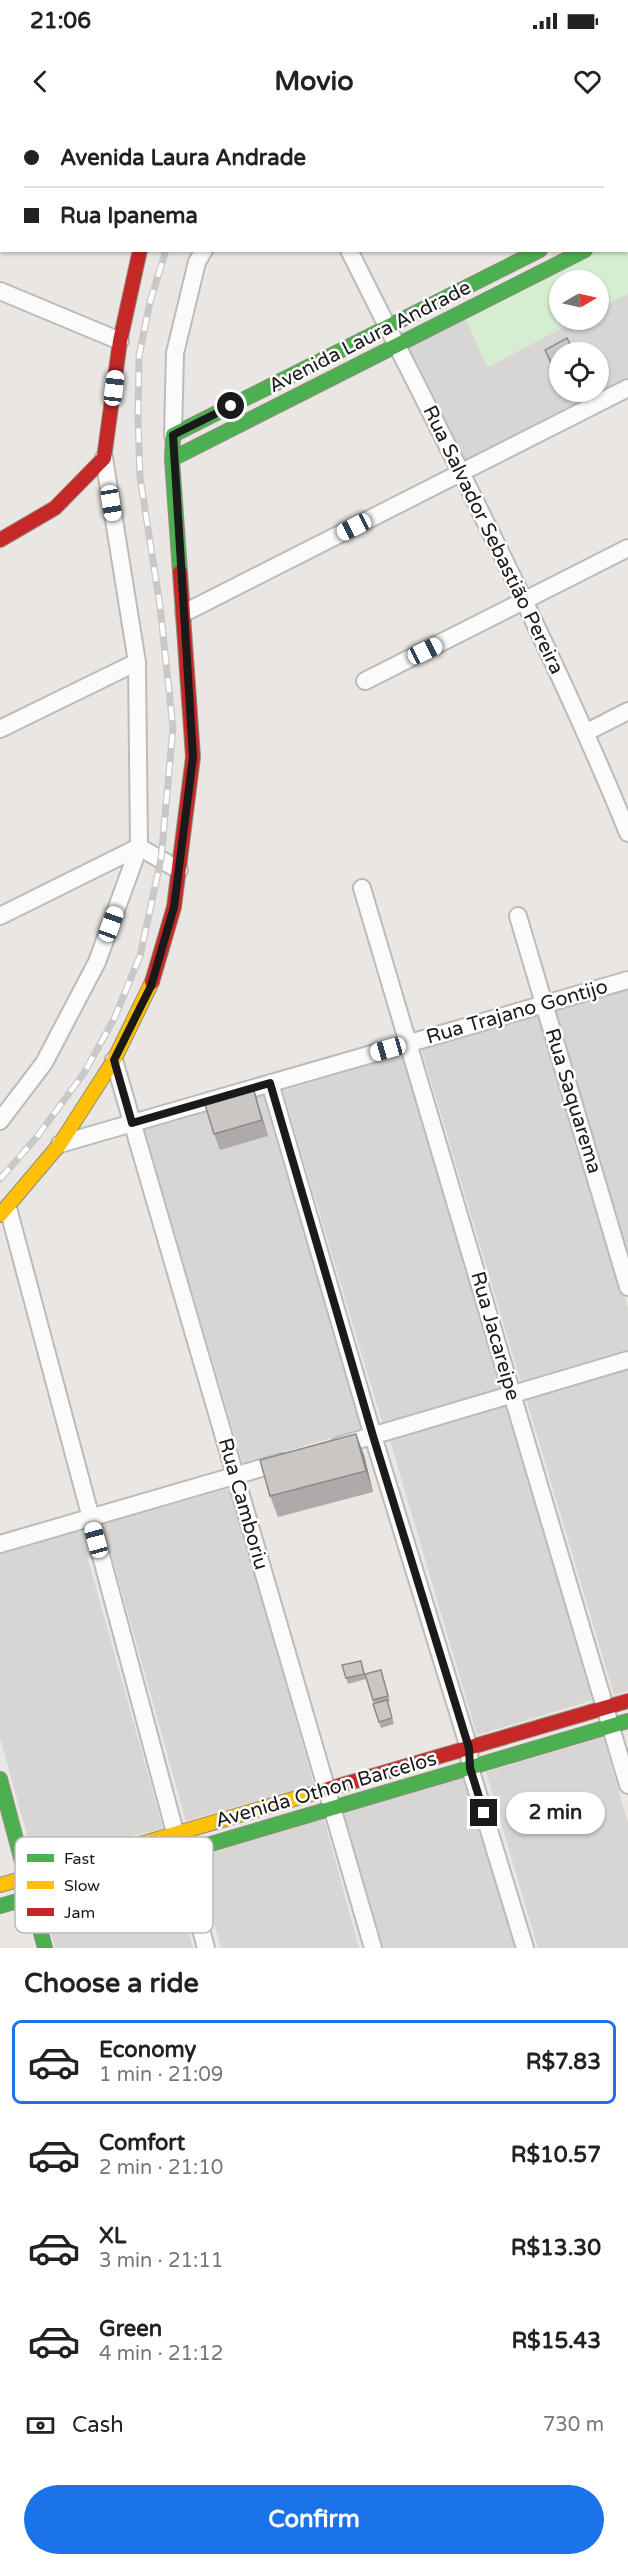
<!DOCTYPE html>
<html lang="en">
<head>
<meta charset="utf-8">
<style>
  :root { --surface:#fff; --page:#f6f6f6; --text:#222; --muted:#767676; --line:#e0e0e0; --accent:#1a73e8 }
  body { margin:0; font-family:"Varela Round",sans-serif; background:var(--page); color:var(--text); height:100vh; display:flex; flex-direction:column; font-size:22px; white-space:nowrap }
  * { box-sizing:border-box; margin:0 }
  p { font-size:20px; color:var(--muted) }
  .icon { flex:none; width:33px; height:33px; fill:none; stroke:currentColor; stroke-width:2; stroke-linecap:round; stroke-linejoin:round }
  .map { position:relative; height:1828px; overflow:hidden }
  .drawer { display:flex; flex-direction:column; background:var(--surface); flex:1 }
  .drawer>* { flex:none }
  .hud { position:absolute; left:0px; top:0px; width:628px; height:132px; box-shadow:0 2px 4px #0004; display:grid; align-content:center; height:132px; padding:0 24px; background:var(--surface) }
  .needle { width:39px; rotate:81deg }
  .controls { position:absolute; left:549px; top:150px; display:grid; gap:12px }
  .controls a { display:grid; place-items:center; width:60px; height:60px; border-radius:50%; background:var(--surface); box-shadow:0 2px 4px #0004; font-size:30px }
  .end { position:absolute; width:27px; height:27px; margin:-14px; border:8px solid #1a1a1a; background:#fff; box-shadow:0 0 0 3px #fff }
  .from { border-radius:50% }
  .bubble { position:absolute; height:42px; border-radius:21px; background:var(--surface); box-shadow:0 2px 4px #0004; font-size:20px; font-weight:800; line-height:42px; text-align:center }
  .car { position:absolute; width:18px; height:36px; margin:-18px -9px; border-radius:8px; box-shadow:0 0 4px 2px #0007; background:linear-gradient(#fff 24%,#345 0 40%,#fff 0 76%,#345 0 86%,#fff 0) }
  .hud b { display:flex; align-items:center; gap:21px; height:57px; font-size:22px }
  .hud b+b { border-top:2px solid var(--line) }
  .hud i { width:15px; height:15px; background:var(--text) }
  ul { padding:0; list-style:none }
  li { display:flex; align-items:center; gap:18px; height:84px; margin:0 12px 9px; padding:0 12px; border:3px solid transparent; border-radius:9px }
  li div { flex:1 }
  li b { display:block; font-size:22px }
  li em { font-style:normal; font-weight:800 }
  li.current { border-color:var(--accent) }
  li>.icon { width:54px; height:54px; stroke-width:1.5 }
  h2 { padding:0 24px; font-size:27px; line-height:72px }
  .pay { display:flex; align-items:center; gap:15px; height:66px; padding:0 24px; font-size:22px }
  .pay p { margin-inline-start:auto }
  .action { display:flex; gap:12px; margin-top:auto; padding:12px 24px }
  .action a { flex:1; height:69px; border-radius:36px; background:var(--accent); color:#fff; font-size:24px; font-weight:800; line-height:69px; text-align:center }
  .status { display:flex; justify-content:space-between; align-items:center; height:42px; padding:0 30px; background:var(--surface); direction:ltr }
  .status svg { height:16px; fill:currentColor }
  header { display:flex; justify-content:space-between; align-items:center; height:78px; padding:0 24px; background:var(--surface); font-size:27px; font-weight:800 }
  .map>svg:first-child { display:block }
  .residential { fill:#d8d6d5; fill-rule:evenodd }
  .park { fill:#d5edd0 }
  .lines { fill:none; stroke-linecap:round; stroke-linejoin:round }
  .street-casing { stroke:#bcbbb9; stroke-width:20 }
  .fast-casing { stroke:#908e7e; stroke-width:16 }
  .slow-casing { stroke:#908e7e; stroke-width:16 }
  .jam-casing { stroke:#908e7e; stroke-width:16 }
  .street { stroke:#fcfbfb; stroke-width:16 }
  .fast { stroke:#4caf50; stroke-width:14 }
  .slow { stroke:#ffc107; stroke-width:14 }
  .jam { stroke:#c62828; stroke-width:14 }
  .rail-casing { stroke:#c9c8c8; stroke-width:7 }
  .rail { stroke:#fff; stroke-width:4.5; stroke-dasharray:14; stroke-linecap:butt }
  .wall { fill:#aeaaa9 }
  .shaded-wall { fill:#8d8b89 }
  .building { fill:#cac6c4; stroke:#8d8b89; stroke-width:1.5 }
  .route { stroke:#1a1a1a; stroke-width:8 }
  .labels { text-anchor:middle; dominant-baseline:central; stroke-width:5; stroke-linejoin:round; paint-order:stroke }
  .street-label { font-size:20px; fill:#1a1a1a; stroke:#fff }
  .key { fill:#fff; stroke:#bababa; stroke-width:1.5 }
  .key-label { font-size:16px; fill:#1a1a1a }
</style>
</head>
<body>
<div class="status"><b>21:06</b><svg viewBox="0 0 49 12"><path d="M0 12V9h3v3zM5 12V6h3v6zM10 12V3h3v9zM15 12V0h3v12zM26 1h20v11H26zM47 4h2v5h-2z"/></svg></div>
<header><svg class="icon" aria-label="back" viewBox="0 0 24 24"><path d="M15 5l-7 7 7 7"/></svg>Movio<svg class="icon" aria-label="heart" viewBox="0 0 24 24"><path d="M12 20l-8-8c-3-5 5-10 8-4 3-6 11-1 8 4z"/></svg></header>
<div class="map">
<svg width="628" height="1828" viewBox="0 0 628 1828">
  <rect width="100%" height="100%" fill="#e9e6e3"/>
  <path class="residential" d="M628 173V268L460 353 397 226 463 192 488 247 577 200H598L599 188ZM560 232H598V272H560Z
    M628 869V1136L555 891Z
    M540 893 628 1188V1230L521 1262 421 928Z
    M402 935 501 1269 383 1305 283 971Z
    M263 975 362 1309 243 1344 144 1010Z
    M628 1247V1571L614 1575 526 1278Z
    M505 1282 593 1580 477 1615 389 1317Z
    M231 1368 314 1665 186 1701 103 1404Z
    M80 1411 163 1708 35 1743 0 1618V1433Z
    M603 1617 628 1703V1828H538L486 1652Z
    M465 1657 516 1828H383L343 1691Z
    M324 1699 359 1828H221L195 1734Z
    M171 1747 193 1828H55L42 1782Z"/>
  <path class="park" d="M628 109V173L599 188 598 160H560V200H577L487 247 463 192 585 131 627 130Z"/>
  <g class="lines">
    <g class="street-casing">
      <path id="street" d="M627 0 628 3
        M166 2V0
        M285 2 287 0
        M480 2 483 0
        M349 130C445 323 547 514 628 713
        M0 171 120 221
        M173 315 175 233 197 142 204 130
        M184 493 628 268
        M365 561 628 428
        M0 609 137 542
        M587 612 628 591
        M362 768 628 1665
        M0 796 139 727 179 750
        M518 796 628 1167
        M114 940 373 1828
        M270 963 373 1316 469 1628 470 1648 525 1828
        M0 1001 44 943 97 842 139 727 137 542 104 338
        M60 1024 628 860
        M8 1088 206 1828
        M338 1326 628 1240
        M0 1424 282 1342"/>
    </g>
    <g class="fast-casing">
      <path id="fast" d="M627 87 628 86
        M172 339 585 130
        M180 452 172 339 173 315 540 130
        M0 1659 45 1828
        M0 1786 628 1601"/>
    </g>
    <g class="slow-casing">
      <path id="slow" d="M205 2 206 0
        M0 1095 60 1024 114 940 152 862
        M0 1765 328 1669"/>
    </g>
    <g class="jam-casing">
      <path id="jam" d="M627 110 628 109
        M0 420 55 388 104 338 120 221 140 130
        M152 862 174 787 193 637 180 452
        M328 1669 628 1581"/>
    </g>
    <use href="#street" class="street"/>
    <use href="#fast" class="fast"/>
    <use href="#slow" class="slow"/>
    <use href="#jam" class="jam"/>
    <g class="rail-casing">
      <path id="rail" d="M230 2 231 0
        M0 1059 36 1018 84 953 114 899 140 836 161 739 173 608 160 486 140 357 138 297 139 236 150 182 166 130"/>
    </g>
    <use href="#rail" class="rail"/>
  </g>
  <path class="wall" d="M545 230 560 232V254L556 256 549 241Z
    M253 967 268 1016 220 1030 214 1014Z
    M356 1314 364 1335 373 1372 278 1397 270 1376Z
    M363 1546 366 1559 348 1564 346 1558Z
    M365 1554 383 1556 390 1581 387 1582 394 1604 381 1608Z"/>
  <path class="shaded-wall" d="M253 967 258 984 268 1016 262 1000Z
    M356 1314 364 1335 373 1372 366 1351Z"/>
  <path class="building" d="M567 218 574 232H560V245L558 242 552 244 545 230Z
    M253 967 262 1000 214 1014 204 981Z
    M356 1314 366 1351 270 1376 260 1340Z
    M361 1541 364 1554 346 1558 342 1545Z
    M381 1550 388 1576 373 1580 365 1554Z
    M387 1580 392 1598 379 1602 373 1584Z"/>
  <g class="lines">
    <path class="route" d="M231 286 173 315 193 637 174 787 151 866 114 940 132 1003 270 963 373 1316 469 1628 470 1648 484 1693"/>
  </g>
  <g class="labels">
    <g class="street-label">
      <text transform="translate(370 217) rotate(-27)">Avenida Laura Andrade</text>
      <text transform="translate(493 420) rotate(64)">Rua Salvador Sebastião Pereira</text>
      <text transform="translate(517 892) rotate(-16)">Rua Trajano Gontijo</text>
      <text transform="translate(573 981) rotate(73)">Rua Saquarema</text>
      <text transform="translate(495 1216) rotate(74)">Rua Jacareipe</text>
      <text transform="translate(243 1384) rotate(74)">Rua Camboriu</text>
      <text transform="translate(326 1670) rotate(-16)">Avenida Othon Barcelos</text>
    </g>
  </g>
  <rect x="15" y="1717" width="198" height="96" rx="9" class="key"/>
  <rect x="27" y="1734" width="27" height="8" fill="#4caf50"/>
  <rect x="27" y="1761" width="27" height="8" fill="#ffc107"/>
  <rect x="27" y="1788" width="27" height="8" fill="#c62828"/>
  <g class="key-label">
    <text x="64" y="1744">Fast</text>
    <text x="64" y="1771">Slow</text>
    <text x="64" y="1798">Jam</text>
  </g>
</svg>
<div class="controls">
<a><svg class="needle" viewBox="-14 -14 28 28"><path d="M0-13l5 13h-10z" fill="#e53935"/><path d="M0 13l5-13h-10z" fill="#767676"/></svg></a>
<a><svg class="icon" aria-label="locate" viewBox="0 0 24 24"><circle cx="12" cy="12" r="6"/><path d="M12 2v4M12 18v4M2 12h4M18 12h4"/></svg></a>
</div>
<i class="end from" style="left:231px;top:286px"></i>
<i class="end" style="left:484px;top:1693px"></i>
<div class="bubble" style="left:506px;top:1672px;width:99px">2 min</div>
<i class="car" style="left:114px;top:268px;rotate:7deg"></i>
<i class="car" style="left:111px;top:383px;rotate:171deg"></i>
<i class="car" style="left:354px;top:407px;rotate:243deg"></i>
<i class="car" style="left:425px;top:531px;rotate:64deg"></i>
<i class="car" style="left:111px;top:804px;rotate:20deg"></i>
<i class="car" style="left:388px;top:929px;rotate:254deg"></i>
<i class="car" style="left:96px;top:1420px;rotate:345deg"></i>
<div class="hud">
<b><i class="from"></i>Avenida Laura Andrade</b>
<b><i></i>Rua Ipanema</b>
</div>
</div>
<section class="drawer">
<h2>Choose a ride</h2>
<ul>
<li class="current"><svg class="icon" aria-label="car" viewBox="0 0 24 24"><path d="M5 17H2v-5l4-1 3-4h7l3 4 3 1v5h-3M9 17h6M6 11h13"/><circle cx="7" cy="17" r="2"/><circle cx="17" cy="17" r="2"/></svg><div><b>Economy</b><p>1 min · 21:09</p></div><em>R$7.83</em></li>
<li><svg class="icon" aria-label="car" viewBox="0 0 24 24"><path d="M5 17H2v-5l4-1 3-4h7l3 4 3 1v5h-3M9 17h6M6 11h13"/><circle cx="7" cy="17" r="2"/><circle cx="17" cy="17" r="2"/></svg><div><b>Comfort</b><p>2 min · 21:10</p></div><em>R$10.57</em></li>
<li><svg class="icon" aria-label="car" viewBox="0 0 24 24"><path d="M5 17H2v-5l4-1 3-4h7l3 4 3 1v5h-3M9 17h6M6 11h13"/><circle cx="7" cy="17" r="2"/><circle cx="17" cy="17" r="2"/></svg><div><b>XL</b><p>3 min · 21:11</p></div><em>R$13.30</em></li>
<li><svg class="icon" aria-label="car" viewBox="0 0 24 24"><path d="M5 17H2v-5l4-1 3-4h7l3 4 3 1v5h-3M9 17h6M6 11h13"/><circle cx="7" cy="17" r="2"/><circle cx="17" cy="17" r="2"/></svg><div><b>Green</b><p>4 min · 21:12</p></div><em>R$15.43</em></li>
</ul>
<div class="pay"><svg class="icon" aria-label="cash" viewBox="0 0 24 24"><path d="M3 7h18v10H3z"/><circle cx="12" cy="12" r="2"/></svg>Cash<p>730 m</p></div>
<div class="action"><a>Confirm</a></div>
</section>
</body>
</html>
